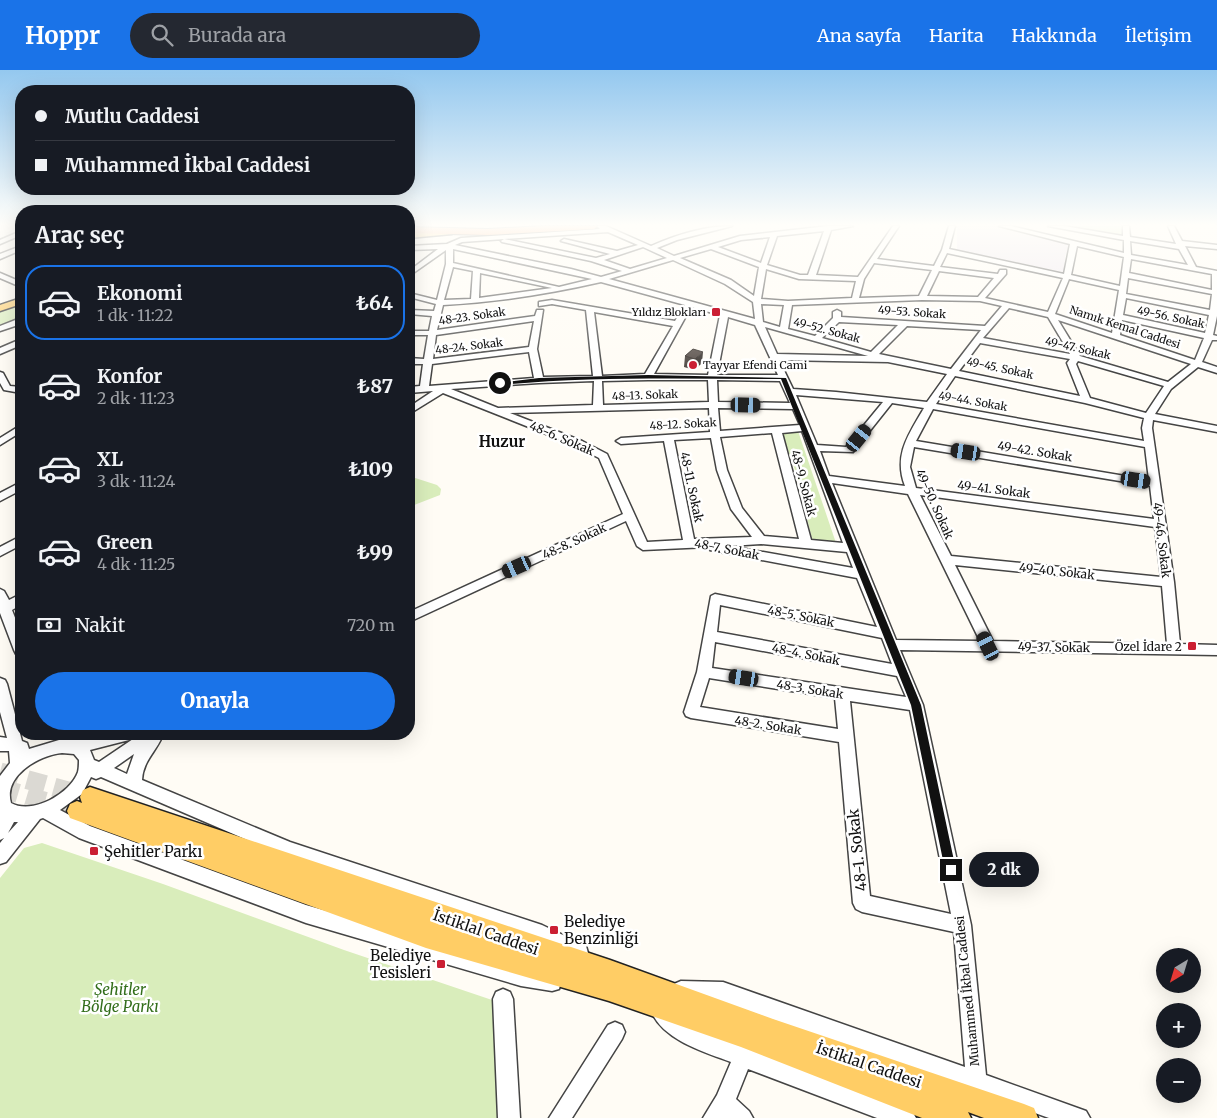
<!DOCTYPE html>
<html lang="tr">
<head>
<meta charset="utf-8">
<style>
  :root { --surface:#171b24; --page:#242831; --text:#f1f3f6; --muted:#9ea1a6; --line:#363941; --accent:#1a73e8 }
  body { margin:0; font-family:Merriweather,serif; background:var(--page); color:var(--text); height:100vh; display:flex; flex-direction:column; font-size:19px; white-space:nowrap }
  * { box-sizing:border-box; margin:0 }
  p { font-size:16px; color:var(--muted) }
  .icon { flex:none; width:28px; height:28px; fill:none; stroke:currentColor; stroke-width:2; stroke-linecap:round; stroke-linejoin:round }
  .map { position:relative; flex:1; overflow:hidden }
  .details { position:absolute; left:15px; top:135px; width:400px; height:535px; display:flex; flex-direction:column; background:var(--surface); border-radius:20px; box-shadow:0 5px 20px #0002 }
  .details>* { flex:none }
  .hud { position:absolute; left:15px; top:15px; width:400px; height:110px; border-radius:20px; box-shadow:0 5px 20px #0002; display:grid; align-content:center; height:110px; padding:0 20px; background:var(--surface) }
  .needle { width:32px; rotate:218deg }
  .tools { position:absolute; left:1156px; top:878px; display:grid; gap:10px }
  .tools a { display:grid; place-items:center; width:45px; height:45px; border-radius:50%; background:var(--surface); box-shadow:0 5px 20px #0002; font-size:25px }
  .end { position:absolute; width:22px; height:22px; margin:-11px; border:6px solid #111; background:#fff; box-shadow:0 0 0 2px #fff }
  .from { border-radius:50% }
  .bubble { position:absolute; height:35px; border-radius:18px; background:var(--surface); box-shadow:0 5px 20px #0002; font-size:16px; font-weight:800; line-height:35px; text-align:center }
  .car { position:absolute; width:15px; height:30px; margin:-15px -8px; border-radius:6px; box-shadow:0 0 4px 1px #0007; background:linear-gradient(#222 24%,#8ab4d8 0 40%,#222 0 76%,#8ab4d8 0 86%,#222 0) }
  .hud b { display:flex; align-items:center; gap:18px; height:48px; font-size:19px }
  .hud b+b { border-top:1px solid var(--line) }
  .hud i { width:12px; height:12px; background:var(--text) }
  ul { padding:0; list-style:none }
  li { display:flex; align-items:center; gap:15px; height:75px; margin:0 10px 8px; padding:0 10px; border:2px solid transparent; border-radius:20px }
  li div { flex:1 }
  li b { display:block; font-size:19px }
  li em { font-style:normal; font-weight:800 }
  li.on { border-color:var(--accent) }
  li>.icon { width:45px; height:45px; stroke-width:1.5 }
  h2 { padding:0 20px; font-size:22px; line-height:60px }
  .pay { display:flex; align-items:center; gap:12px; height:55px; padding:0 20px; font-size:19px }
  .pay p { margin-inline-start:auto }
  .primary-button { display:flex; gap:10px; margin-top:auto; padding:10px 20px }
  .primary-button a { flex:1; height:58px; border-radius:30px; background:var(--accent); color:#fff; font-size:20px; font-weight:800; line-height:58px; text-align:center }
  header { display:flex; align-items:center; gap:30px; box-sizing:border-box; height:70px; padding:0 25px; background:var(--accent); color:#fff }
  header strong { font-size:24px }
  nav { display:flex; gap:28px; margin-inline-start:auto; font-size:18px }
  .search { width:350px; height:45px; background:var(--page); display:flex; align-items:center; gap:12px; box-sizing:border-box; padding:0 18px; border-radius:28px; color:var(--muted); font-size:19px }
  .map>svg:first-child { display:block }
  .industrial { fill:#ede5ef }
  .green { fill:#d9edbb }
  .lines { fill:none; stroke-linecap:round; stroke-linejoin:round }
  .major-tunnel { stroke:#dbd9d3; stroke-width:19; stroke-dasharray:19 9; stroke-linecap:butt }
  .minor-casing { stroke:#444; stroke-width:3 }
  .major-casing { stroke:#222; stroke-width:3 }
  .highway-casing { stroke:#222; stroke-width:2 }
  .minor { fill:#fff; fill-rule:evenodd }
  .major { fill:#ffcd65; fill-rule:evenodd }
  .highway { fill:#fc9556; fill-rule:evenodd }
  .wall { fill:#4d4641 }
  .shaded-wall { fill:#3f3935 }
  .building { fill:#5a514c; stroke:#3f3935 }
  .route { fill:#111 }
  .poi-dot { fill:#cb1f34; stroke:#fff; stroke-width:2 }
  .labels { text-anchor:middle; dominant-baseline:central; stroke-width:5; stroke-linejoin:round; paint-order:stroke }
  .far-poi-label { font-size:11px; fill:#111; stroke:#fff; text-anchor:end }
  .far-street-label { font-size:11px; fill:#111; stroke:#fff }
  .street-label { font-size:12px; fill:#111; stroke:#fff }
  .poi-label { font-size:12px; fill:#111; stroke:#fff; text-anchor:end }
  .far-district-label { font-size:15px; font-weight:bold; fill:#111; stroke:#fff }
  .near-street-label { font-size:15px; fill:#111; stroke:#fff }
  .near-poi-label { font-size:15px; fill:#111; stroke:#fff; text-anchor:start }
  .near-park-label { font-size:15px; font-style:italic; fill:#336e1b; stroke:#fff }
</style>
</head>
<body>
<header>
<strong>Hoppr</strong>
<div class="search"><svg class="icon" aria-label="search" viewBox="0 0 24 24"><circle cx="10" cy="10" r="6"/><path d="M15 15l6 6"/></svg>Burada ara</div>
<nav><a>Ana sayfa</a><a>Harita</a><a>Hakkında</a><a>İletişim</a></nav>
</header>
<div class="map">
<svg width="1217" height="1048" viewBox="0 0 1217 1048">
  <rect width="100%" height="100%" fill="#fffcf5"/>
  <path class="industrial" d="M957 156H994L1067 173 1069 174 1065 187 1064 202 957 180Z"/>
  <path class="green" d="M1056 156H1123V168Z
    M21 235V249L0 257V241Z
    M798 361 836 473 812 469 806 444 809 440 782 363Z
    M409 406 437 415 441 419 440 425 409 437Z
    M42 773 163 814 344 880 495 931 501 1048H0V808L24 778Z"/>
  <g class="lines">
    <path class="major-tunnel" d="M0 702 86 726
      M0 718 77 741"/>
    <g class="minor-casing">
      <path id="minor" d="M597 156H606L651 176C676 165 704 156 732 156L677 170 657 178 674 186 740 166 828 156H853L831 160 816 205 858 207 893 156H899L877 189 934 196 942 180 949 156H955L949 179 1064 204 1070 174 999 156H1011L1124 183V170L1048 156H1064L1123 166V156H1129L1130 167 1176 174 1168 156H1174L1182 171 1217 175V179L1185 176 1196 197 1217 201V246L1213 265 1217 266V270H1212L1202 292 1217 297V303L1198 297 1171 319 1155 344 1217 356V362L1153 350 1152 358 1174 512 1180 574 1217 575V585L900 580 923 635 971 855 986 1005 1086 1041 1090 1048H1049L723 932 681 931 674 928 671 921 674 914 681 911 723 912 965 997 954 862 862 842 856 839 853 833 839 672 691 648 686 646 684 642 697 602 711 526 715 524 877 557 857 508 714 481 710 480 708 477 643 480 637 476 626 451 409 552V542L623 444 599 388 574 375 443 323 409 344V337L433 321 409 323V317L420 316 423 294H409V288L424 289 428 265H409V261H429L432 246 409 244V240L434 241 436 234 409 227V223L437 230 446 194V180L409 206V201L438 179 409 180V176L447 174 461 168 600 159ZM824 161 808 205H800L767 195 777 166ZM608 162 638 175 617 181 564 169 561 171 610 184 596 188 504 169ZM770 167 761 193 718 177 741 170ZM504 169 501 171 502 172 591 191 622 201 601 207 571 199 455 175 462 172ZM1130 171 1179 179 1188 195 1131 185ZM1077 176 1124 187 1120 216 1071 205ZM643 177 667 188 630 199 604 190ZM453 179 592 209 559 217 453 193ZM711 179 759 197 754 226 731 210 680 188ZM947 183 1063 208 1048 242 985 228 1006 204V200H1000L998 204 940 197ZM1131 189 1212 204V220L1129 203ZM673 190 725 214 753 232 755 249 609 209ZM874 193 932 200 919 226 859 228 864 209ZM453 197 473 201 471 229 444 230ZM766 199 799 209 856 211 852 228 788 231 761 229ZM939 201 994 208 978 227 927 226ZM480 203 552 218 479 228ZM1128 208 1212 224 1210 240 1126 224ZM1069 209 1119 220 1112 263 1055 244ZM601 212 685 235 675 251 552 230 539 232V236L552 234 586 240 593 306 543 307 537 279 543 240H537L535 246 437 260 443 235C497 232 549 224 601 212ZM1126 228 1209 245 1205 263 1123 245ZM922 230 980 231 1002 236 985 256 841 247V242L837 240 833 242V248L815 266 788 259 792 235ZM761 234 784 235 780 257 763 252ZM691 237 720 245 708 305 654 304ZM1009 238 1048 247 1070 284 983 268ZM594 242 673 256 645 304 602 306ZM728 247 755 255 778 305H717ZM1058 250 1191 294 1168 312 1080 286ZM1122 250 1204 268 1195 290 1120 265ZM534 251 529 277 433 289 436 265ZM839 252 898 255 871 282 822 268ZM907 256 981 260 951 299 879 284ZM765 257 868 286 777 284ZM980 273 1070 289 1067 293 1080 326 959 301ZM529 282 534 308 429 316 432 294ZM779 290 888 292 947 304 927 332 836 322 793 319ZM1078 291 1164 316 1146 343 1090 328 1076 294ZM955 306 1085 333 1144 348 1142 358 1144 371 936 334ZM648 310H708L709 332 603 335 602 311ZM717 310 780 311 790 333 718 332ZM594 311 593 335 498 338 451 319 539 313ZM796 325 883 332 846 377 817 375ZM892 333 924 338C909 364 893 385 905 416L829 406 820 381 853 382ZM709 338 710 362 621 368 616 371 621 374 664 371 683 470 647 472 607 384 582 371 510 343ZM718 338 793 339 800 355 720 361ZM933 339 1145 377 1149 410 916 371ZM802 361 843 473 811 470 782 363ZM772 363 799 469 764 466 742 438 727 400 720 367ZM711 368 717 400 731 439 752 467 694 469 674 370ZM914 377 1150 416 1154 449 916 418 910 397ZM832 413 908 424 980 571 896 570ZM920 425 1155 457 1161 507 951 486ZM761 474 847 482 853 498 729 476ZM955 495 1162 516 1167 574 993 571ZM720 535 882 568 892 594 717 562ZM715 572 897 606 906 627 712 598ZM709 608 835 628 838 659 700 637ZM850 631 910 640 951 844 870 826Z
        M21 161V165L0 174V170Z
        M21 176V180L0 189V184Z
        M0 203 21 212V217L0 208Z
        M18 249H21V254L0 261V256Z
        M21 269V275L0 284V278Z
        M0 302 3 303 10 316 21 317V323L4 320 0 313Z
        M21 355V362L0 375V368Z
        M21 412V420L0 431V423Z
        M21 466V475L0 486V477Z
        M0 519 4 521 9 530 21 524V535L12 540 21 563V585L16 584 14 580 0 543Z
        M0 608 5 610 7 614 22 671 27 673 29 679 59 670 57 664H71L74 669 105 664H135L133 669 140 664H161L162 667C155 683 143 691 142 710L290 772 542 855 586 876 588 883 586 890 579 892 538 872 289 788 101 707 96 709 91 707 82 724 60 740 90 756 306 835 521 898 559 905 561 912 559 919 552 921 521 916 306 853 79 768 43 748 40 749 6 792 0 794V773L4 768 0 770V706L10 693 9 681H0V667L7 668 0 642ZM133 669 99 692 94 690 90 680ZM62 683 74 684 79 690C79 694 79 698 78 702 70 724 32 745 11 733 3 706 39 685 62 683ZM134 684 127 704 114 698ZM14 752H18L8 763Z
        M503 919 510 922 513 929 520 1048H498L493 929 496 922Z
        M661 931C671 935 675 943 683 949 700 962 722 968 742 976L744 975 752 980 905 1037 912 1041 916 1048H877L748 999 736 1029 749 1041 753 1048H703L717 1025 731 992C704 982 663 970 651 941L654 934Z
        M615 952 622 955 625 962 622 969 572 1048H549L608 955Z"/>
    </g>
    <g class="major-casing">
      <path id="major" d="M449 159 452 160V164L409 168V162Z
        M21 228V234L0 241V235Z
        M90 717 610 890 773 949 1024 1034 1034 1038 1038 1048H984L968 1042 971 1048H922L741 977 609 931 426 878 70 748 67 741 70 734 77 731 82 733 80 727 83 720Z"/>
    </g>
    <g class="highway-casing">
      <path id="highway" d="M543 156H598L594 159 488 165 409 163V157L488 159Z"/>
    </g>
    <use href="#minor" class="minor"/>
    <use href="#major" class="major"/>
    <use href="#highway" class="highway"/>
  </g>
  <path class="wall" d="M693 279 702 293 694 300 684 297 685 286Z"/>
  <path class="shaded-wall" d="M703 282 702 293 694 300 695 289Z"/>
  <path class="building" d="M693 279 703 282 695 289 685 286Z"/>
  <linearGradient id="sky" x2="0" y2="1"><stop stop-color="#94c8ef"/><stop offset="0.51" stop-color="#fffefa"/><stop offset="1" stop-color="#fffefa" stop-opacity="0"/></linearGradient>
  <rect width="1217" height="303" fill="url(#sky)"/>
  <path class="route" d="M648 305 786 308 921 635 956 800 955 804H947L945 800 911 635 781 309C688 309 594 306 500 315L497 313 539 308Z"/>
  <g class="poi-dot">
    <rect x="711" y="237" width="10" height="10" rx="2.5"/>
    <circle cx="693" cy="295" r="5"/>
    <rect x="1187" y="571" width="10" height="10" rx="2.5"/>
    <rect x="89" y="776" width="10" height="10" rx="2.5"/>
    <rect x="549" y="855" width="10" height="10" rx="2.5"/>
    <rect x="436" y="889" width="10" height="10" rx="2.5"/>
  </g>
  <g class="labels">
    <g class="far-poi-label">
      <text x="706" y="242">Yıldız Blokları</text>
      <text x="703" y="295" text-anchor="start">Tayyar Efendi Cami</text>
    </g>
    <g class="far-street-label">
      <text transform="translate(912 242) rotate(4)">49-53. Sokak</text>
      <text transform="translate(472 246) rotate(-8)">48-23. Sokak</text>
      <text transform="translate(1171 247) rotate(12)">49-56. Sokak</text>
      <text transform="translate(1125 257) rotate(18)">Namık Kemal Caddesi</text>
      <text transform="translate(827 260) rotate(15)">49-52. Sokak</text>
      <text transform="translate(469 276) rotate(-7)">48-24. Sokak</text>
      <text transform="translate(1078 278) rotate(13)">49-47. Sokak</text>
      <text transform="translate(1000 298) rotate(12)">49-45. Sokak</text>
      <text transform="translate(645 325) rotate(-2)">48-13. Sokak</text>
      <text transform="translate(973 331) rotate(10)">49-44. Sokak</text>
      <text transform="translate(683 354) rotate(-3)">48-12. Sokak</text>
    </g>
    <g class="street-label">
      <text transform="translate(562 368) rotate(23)">48-6. Sokak</text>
      <text transform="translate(1035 381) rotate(9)">49-42. Sokak</text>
      <text transform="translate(804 413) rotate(75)">48-9. Sokak</text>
      <text transform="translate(692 417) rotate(78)">48-11. Sokak</text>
      <text transform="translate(994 419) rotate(7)">49-41. Sokak</text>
      <text transform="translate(935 434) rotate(66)">49-50. Sokak</text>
      <text transform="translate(1162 470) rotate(83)">49-46. Sokak</text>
      <text transform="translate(574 471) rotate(-25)">48-8. Sokak</text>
      <text transform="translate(727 479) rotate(11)">48-7. Sokak</text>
      <text transform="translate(1057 501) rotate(6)">49-40. Sokak</text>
      <text transform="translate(801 546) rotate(11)">48-5. Sokak</text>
      <text transform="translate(1054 577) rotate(1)">49-37. Sokak</text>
      <text transform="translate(806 584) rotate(11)">48-4. Sokak</text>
      <text transform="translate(810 619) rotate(9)">48-3. Sokak</text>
      <text transform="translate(768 655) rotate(9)">48-2. Sokak</text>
      <text transform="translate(967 921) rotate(-96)">Muhammed İkbal Caddesi</text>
    </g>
    <g class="poi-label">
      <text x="1182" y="576">Özel İdare 2</text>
    </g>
    <g class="far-district-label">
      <text x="502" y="371">Huzur</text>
    </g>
    <g class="near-street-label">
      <text transform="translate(857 780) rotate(-96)">48-1. Sokak</text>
      <text transform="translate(486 862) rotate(19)">İstiklal Caddesi</text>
      <text transform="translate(869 995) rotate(19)">İstiklal Caddesi</text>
    </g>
    <g class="near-poi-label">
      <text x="104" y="781">Şehitler Parkı</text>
      <text x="564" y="851">Belediye<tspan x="564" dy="17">Benzinliği</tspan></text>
      <text x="431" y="885" text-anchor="end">Belediye<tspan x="431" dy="17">Tesisleri</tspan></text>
    </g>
    <g class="near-park-label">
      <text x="120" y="919">Şehitler<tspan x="120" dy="17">Bölge Parkı</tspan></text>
    </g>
  </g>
</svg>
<div class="tools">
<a><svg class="needle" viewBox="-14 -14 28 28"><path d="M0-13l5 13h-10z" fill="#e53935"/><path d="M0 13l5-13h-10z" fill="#9ea1a6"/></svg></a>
<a>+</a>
<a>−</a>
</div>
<i class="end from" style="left:500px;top:313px"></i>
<i class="end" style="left:951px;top:800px"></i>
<div class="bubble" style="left:969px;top:782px;width:70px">2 dk</div>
<i class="car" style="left:746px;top:335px;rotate:91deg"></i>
<i class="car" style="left:859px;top:368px;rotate:39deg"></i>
<i class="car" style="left:966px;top:382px;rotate:279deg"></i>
<i class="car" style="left:1136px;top:410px;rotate:99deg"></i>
<i class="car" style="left:517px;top:497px;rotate:246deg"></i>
<i class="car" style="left:988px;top:576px;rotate:334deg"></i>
<i class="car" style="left:744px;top:608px;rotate:279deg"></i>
<div class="hud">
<b><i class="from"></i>Mutlu Caddesi</b>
<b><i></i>Muhammed İkbal Caddesi</b>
</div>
<section class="details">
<h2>Araç seç</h2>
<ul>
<li class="on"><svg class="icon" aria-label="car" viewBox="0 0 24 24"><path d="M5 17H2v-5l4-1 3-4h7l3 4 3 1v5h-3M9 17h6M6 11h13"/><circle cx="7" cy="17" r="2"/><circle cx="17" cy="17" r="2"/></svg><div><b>Ekonomi</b><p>1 dk · 11:22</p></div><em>₺64</em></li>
<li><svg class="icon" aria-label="car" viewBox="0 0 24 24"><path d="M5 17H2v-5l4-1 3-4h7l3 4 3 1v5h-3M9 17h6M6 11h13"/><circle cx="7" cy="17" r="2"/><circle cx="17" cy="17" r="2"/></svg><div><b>Konfor</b><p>2 dk · 11:23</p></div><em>₺87</em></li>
<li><svg class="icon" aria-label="car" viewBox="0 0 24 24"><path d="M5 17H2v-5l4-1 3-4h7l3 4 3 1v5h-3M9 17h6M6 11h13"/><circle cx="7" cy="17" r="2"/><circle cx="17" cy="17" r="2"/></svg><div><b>XL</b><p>3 dk · 11:24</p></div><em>₺109</em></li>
<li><svg class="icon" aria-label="car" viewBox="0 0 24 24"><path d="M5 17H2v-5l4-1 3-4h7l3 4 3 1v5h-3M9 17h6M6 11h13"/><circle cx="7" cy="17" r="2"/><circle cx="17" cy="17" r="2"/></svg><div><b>Green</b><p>4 dk · 11:25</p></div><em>₺99</em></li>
</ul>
<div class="pay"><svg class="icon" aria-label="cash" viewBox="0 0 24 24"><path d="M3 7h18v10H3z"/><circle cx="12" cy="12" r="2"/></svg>Nakit<p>720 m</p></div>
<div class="primary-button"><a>Onayla</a></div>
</section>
</div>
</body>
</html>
